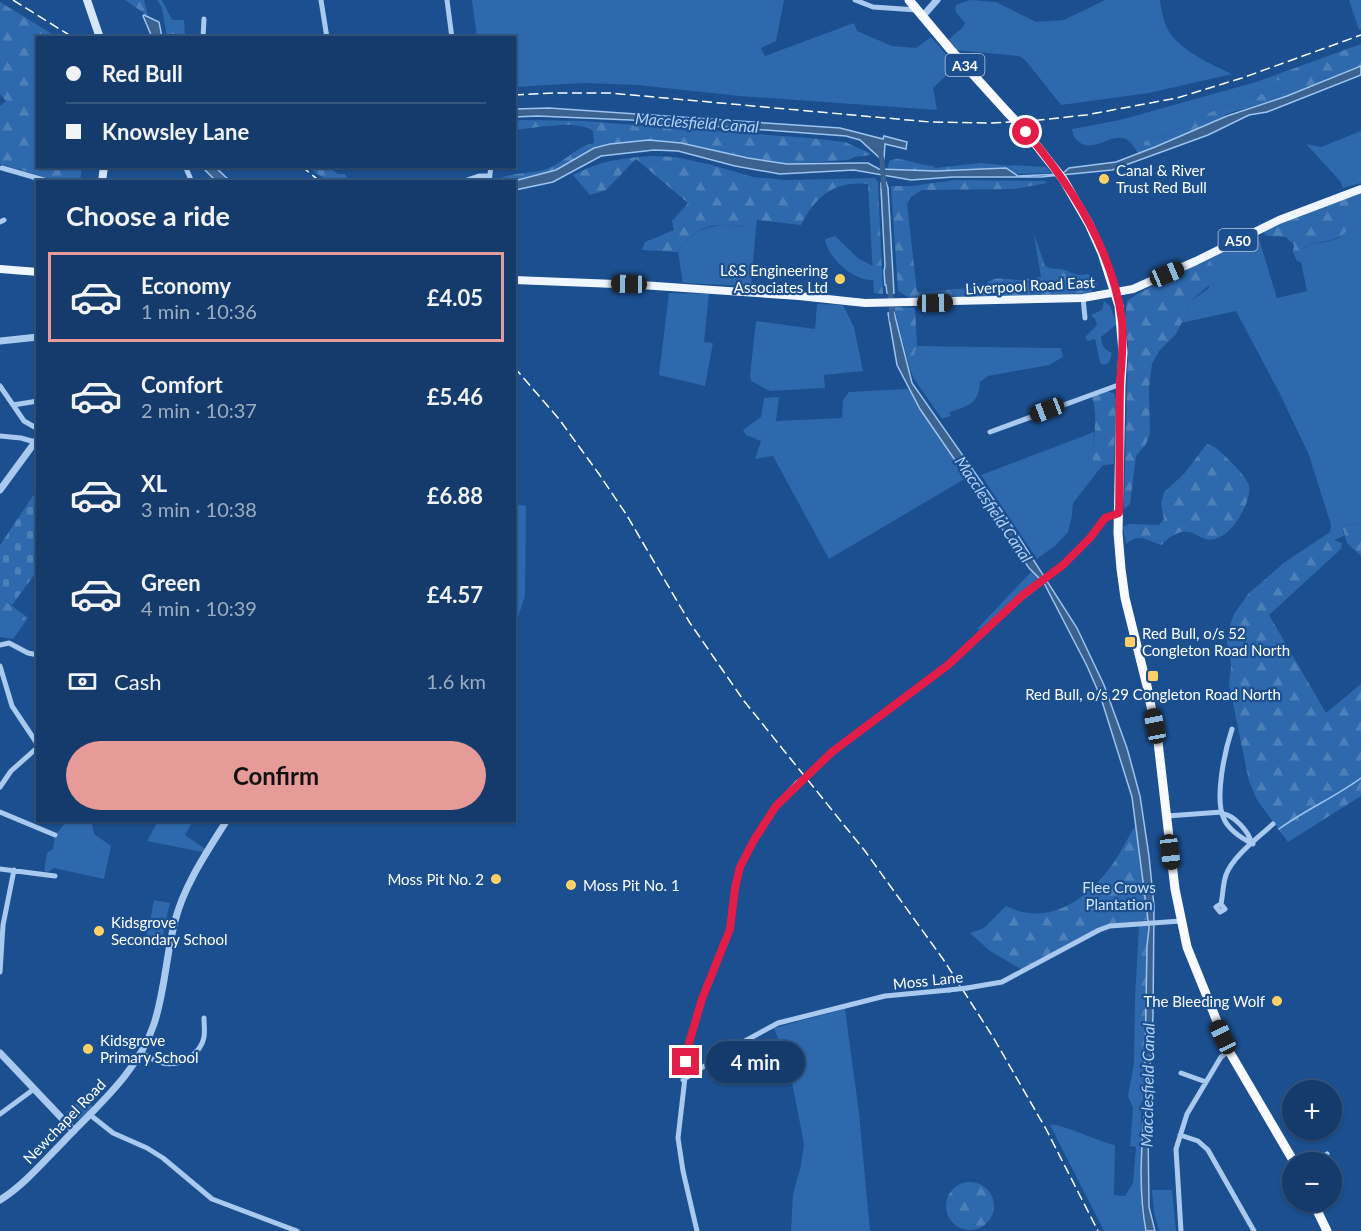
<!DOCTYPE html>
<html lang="en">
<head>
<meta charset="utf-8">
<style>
  :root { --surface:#143b6b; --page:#1d4271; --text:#f1f3f6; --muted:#9dadc1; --line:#33557e; --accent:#e69b98 }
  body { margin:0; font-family:Lato,sans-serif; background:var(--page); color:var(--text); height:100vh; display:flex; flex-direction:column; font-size:22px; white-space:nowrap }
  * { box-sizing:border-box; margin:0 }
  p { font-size:20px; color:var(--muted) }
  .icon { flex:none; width:33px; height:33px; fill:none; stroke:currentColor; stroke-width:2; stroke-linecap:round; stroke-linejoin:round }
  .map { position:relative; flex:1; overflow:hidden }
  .drawer { position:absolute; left:36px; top:180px; width:480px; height:642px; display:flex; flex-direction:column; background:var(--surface); border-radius:0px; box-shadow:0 2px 4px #0004,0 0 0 2px var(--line) }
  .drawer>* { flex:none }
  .hud { position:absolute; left:36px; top:36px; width:480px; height:132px; border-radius:0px; box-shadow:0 2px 4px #0004,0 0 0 2px var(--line); display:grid; align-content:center; height:132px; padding:0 30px; background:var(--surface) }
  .tools { position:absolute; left:1282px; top:1080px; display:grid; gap:12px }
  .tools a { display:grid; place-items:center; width:60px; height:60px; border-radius:50%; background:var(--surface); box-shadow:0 2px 4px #0004,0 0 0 2px var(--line); font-size:30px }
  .end { position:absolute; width:27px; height:27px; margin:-14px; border:8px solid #e11d48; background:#fff; box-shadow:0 0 0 3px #fff }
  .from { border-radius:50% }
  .bubble { position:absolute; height:42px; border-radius:21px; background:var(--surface); box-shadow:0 2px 4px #0004,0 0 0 2px var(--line); font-size:20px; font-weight:700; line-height:42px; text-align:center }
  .car { position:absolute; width:18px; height:36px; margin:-18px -9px; border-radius:8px; box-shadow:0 0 4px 2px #0007; background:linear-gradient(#222 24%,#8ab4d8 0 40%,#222 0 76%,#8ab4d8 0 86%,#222 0) }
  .hud b { display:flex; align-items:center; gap:21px; height:57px; font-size:22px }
  .hud b+b { border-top:2px solid var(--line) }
  .hud i { width:15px; height:15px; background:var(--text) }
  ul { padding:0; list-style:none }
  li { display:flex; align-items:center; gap:18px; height:90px; margin:0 12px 9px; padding:0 18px; border:3px solid transparent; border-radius:0px }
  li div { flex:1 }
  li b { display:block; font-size:22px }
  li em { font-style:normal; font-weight:700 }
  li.active { border-color:var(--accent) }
  li>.icon { width:54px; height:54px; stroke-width:1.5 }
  h2 { padding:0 30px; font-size:27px; line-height:72px }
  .pay { display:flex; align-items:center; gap:15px; height:66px; padding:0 30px; font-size:22px }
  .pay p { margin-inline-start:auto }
  .primary-button { display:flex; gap:12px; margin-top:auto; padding:12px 30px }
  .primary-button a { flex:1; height:69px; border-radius:36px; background:var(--accent); color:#111; font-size:24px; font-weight:700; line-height:69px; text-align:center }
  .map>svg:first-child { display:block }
  .green { fill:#2e69ad }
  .forest { fill:url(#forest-firs) }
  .cemetery { fill:url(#cemetery-stones) }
  .water { fill:#3c6290; stroke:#9cc4f0; stroke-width:1.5 }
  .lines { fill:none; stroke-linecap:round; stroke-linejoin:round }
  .stream { stroke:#9cc4f0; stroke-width:1.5 }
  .canal { stroke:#3c6290; stroke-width:5 }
  .minor { stroke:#a9c9ee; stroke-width:5 }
  .tertiary { stroke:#a9c9ee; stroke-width:7 }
  .secondary { stroke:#d6e6fa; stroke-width:8 }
  .primary { stroke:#f0f6ff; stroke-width:8 }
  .trunk { stroke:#f8faff; stroke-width:9 }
  .rail { stroke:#fff; stroke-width:1.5; stroke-dasharray:10 4.5; stroke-linecap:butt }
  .minor-bridge { stroke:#a9c9ee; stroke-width:5 }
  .trunk-bridge { stroke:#f8faff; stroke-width:9 }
  .route { stroke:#e11d48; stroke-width:8 }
  .poi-dot { fill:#ffd166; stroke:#1b4f8f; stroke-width:2 }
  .labels { text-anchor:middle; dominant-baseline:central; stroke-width:4.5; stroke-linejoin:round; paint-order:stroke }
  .shield { fill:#1b4f8f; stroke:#bbcadd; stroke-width:1.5 }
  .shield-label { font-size:14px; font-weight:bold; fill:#fff }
  .poi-label { font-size:15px; fill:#fff; stroke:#1b4f8f; text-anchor:start }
  .street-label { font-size:15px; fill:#fff; stroke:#1b4f8f }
  .park-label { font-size:15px; fill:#cfe3fa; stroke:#1b4f8f }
  .water-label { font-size:16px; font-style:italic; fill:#b5d3f5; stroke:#1b4f8f }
</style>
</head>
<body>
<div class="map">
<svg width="1361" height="1231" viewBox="0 0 1361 1231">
  <defs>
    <pattern id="forest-firs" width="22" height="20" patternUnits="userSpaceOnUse" patternTransform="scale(1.5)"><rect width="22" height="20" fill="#2e69ad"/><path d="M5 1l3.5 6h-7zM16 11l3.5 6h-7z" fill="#4d80b9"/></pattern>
    <pattern id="cemetery-stones" width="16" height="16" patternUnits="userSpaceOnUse" patternTransform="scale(1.5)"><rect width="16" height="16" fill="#2e69ad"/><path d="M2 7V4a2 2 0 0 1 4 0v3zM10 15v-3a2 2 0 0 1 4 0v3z" fill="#4d80b9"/></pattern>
  </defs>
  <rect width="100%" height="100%" fill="#1b4f8f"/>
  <path class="green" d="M472 0H784L776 41 761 48 765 56 854 23 857 31 892 46 916 48 931 37 956 66 933 88 937 110 740 96 637 85 584 83 515 87 514 38 477 37Z
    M970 0 996 2 1036 22 1064 20 1105 0H1160C1161 9 1163 19 1167 28 1177 49 1212 65 1232 74L1149 93 1061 105 1026 61 1019 56 956 50 948 40 963 27 965 23 955 11 956 5Z
    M1349 0H1361V29L1359 30Z
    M1312 70 1315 71 1280 89 1241 100 1196 118 1176 131 1152 138 1144 142V152L1138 154C1121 117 1098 157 1079 142 1074 138 1073 135 1072 129L1120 120 1256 82 1265 83Z
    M1361 131V183L1343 188 1340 181 1306 144 1321 147Z
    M1010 165 1046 167 1051 173 1018 174 1014 173Z
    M1361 212V523L1342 526 1344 536 1334 540V535L1330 532 1331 525 1309 455 1280 394 1236 311 1181 323 1186 314 1189 302 1209 288 1208 258 1253 235 1258 236 1277 298 1307 291 1301 262V250C1313 240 1331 245 1343 235 1349 230 1351 221 1356 214Z
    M722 225 756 228 751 286 683 283 678 252C692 232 698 229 722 225Z
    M835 236 859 259 873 266V280C854 281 828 259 825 239Z
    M669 293 709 294 704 342 713 343 705 386 659 375Z
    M1104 301 1110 306 1117 324 1101 337C1101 345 1105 350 1112 353L1109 363 1103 365 1100 362 1095 339 1088 341 1085 337 1097 325 1095 319 1091 315 1102 310Z
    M817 304 843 305 854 327 863 371 824 375 825 388 770 391 751 381 750 375 756 321 815 329Z
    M917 346 1061 348 1063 357 1049 365 988 376 980 382C979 404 968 406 949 412L951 416 942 419 914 379 910 369Z
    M907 389 911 391 920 409 968 477 829 559 773 456 755 459 761 441 746 435 743 430 761 417 764 398 779 397 776 421 842 418 843 400 849 392Z
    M1094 432 1093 465 1098 471 1073 503 1072 516 1068 532 1056 545 1037 559 981 475Z
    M515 504 526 506 525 596 516 623V774H514Z
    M1032 571 1041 579 1014 599 981 630 977 629Z
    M0 597 28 618 13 639 0 637Z
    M67 821H93L92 824 94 834 111 846 104 879 54 868 48 872 44 871 47 853 53 849 55 835Z
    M158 821H193L185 835 208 851 207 853 147 841Z
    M154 900 170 903 165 924 150 921Z
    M149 924 165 927 160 948 144 945Z
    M845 1009 859 1113 870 1231H791L793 1195 801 1165 804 1144 789 1067 774 1028Z
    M1134 1063 1147 1074 1146 1094 1141 1104V1122L1143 1131 1141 1180 1142 1212 1146 1231H1104L1050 1125C1061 1123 1101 1143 1115 1145L1114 1195 1125 1196 1133 1183 1136 1147 1130 1146 1133 1108 1128 1096Z
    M83 1097 93 1107 80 1119 72 1120 66 1112Z
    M1152 1190H1172L1176 1231H1159L1154 1212Z"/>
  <path class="forest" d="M125 0H144L148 15H144V13Z
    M157 0H162L172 20H184L185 37H167L162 8Z
    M0 2 57 37 38 38V166L82 167 80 181H59L0 164V106L6 101 0 94Z
    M1361 44V66L1287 96 1226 114 1222 118 1144 152V142L1152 138 1176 131 1196 118 1241 100 1280 89 1314 71 1312 70 1265 84 1256 82Z
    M523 120 583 121 810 138 845 142 870 153V155L855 157 848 160 787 164 748 158 681 143 649 140 610 144 580 155 566 165 547 174 510 181H494C511 171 532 175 549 168 566 161 577 146 594 143L593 131C579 119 533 128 515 130V121Z
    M651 156 675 157 712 165 753 177 785 180 875 178 878 182 883 294 874 293 868 184C834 181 816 196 801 225L757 220 756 228C720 225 701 218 678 252L642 250 645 242 674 230 672 221 688 203 636 159 606 190 590 195 573 175C603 160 617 159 651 156Z
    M897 159C910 160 920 165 933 166L935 168 981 163 1010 166 1014 173 1006 168 936 171 887 169 890 160Z
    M308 167H329L338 174H345L348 180 353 181H327Z
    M955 180 1045 181 1047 183 1015 189 922 190 911 197 907 204 917 292 983 287C993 274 1006 280 1021 280 1027 279 1034 278 1041 277L1034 234 1045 266C1051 269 1054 269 1060 269 1073 271 1072 277 1088 274L1095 279 1097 285 1090 293 913 300 898 291 891 186H911Z
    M1361 193V212C1350 217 1351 231 1341 236 1328 244 1312 240 1301 250V262L1297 261 1293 252 1294 245 1286 237 1267 236 1264 234 1265 230 1289 219Z
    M1208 258 1214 268 1213 282 1189 302 1186 314 1176 334 1159 351 1152 364 1149 388 1150 434 1146 444 1136 456 1130 504 1124 509 1128 346 1125 319 1127 301 1137 294Z
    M894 307 915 308 917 346 910 369Z
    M1106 391 1114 393 1116 400 1114 464 1103 465 1098 471 1093 465C1092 442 1099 419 1092 397Z
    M1207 444C1219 447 1227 459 1236 467 1241 473 1247 479 1249 486 1252 501 1234 531 1220 537 1205 544 1202 536 1190 532 1181 529 1166 538 1162 545 1147 541 1140 532 1126 544L1123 527 1129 524 1159 525 1164 519 1161 504 1164 492 1183 475Z
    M1361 523V556L1347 543 1342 526Z
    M1330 532 1334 535V540L1342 543 1341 549 1269 615 1326 713 1361 684V796L1288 842 1257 800 1249 781 1229 684 1231 667 1230 652 1227 643 1229 628 1234 614 1248 594 1285 562Z
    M0 597 28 618 22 621 0 619Z
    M74 821H86L78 832 66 830Z
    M1136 825 1148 920 1112 924 1021 969 990 951 970 933 984 928 1006 906C1048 927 1087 900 1112 865 1121 853 1127 838 1136 825Z
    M1148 925 1145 1064 1147 1074 1134 1063 1135 999 1139 926Z
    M946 1206a24 24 0 1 1 48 0a24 24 0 1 1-48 0Z"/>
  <path class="cemetery" d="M37 490V571L12 605 0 597V545Z"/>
  <path class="water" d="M144 15 159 22 162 37H152L143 16Z
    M1361 66V75L1267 112 1249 115 1208 135 1112 170 1041 177H953L911 180 854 170 780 174 735 166 678 151 654 150 601 156 553 182 515 190 514 182H510L556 170 594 148 610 144 649 140 681 143 748 158 787 164 860 163H868L879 169 936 171 1006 168 1018 176 1062 174 1069 168 1116 162 1155 147 1227 116 1287 96Z
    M549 108 840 128 883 139 884 136 907 142 906 149 885 144 884 159 882 160 860 140 846 136 631 120 537 116 515 117V109Z
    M202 167H215L230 181H216Z
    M884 181 886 182 888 188 894 293H887L886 285H885L884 271 885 266 881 189V183Z
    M894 312 912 383 1008 520 1077 628 1104 685 1127 748 1140 796 1149 856 1154 906 1153 1016 1146 1129 1148 1131 1149 1207 1155 1231H1146C1136 1179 1144 1126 1147 1074L1145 1064 1147 946 1149 928 1132 797 1101 698 1087 666 1044 583 1029 568 920 409 897 365 888 313Z"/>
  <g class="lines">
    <path class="stream" d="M1279 829C1305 810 1335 797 1361 778"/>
    <path class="canal" d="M880 153 882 160 884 188
      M890 288 892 320"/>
    <path class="minor" d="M321 0 327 38
      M447 0 452 38
      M855 0 873 7 917 10
      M203 38 204 19
      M185 166 192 182
      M2 168 51 182
      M461 182 479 176H490
      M489 182 491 166
      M0 222 4 220
      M1083 298 1085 318
      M0 386 24 421 38 429
      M13 405 38 401
      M990 432 1121 384
      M0 436 21 438 35 442
      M0 645 9 643 28 653 38 655
      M0 666 12 706 38 745
      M1232 729C1225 750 1214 799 1224 819 1229 830 1243 839 1253 844
      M813 771 850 737 948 665 1004 612 1063 565 1090 538 1105 518 1120 513
      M0 787 11 771 38 747
      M0 812 55 835
      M1223 814C1234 815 1249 832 1251 842
      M1167 816 1222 812
      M0 869 55 876
      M1221 904 1225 909 1220 912 1216 907 1221 904C1223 894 1223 883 1226 875 1232 857 1259 837 1273 824
      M0 972 3 925 14 870
      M967 988 1002 982 1099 930 1110 926 1181 921
      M141 1053C148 1057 155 1061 163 1063 180 1067 201 1054 204 1037 205 1031 204 1024 204 1018
      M1181 1073 1206 1082
      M683 1080 732 1048 778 1023 885 996 949 990
      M0 1114 34 1089
      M89 1114 113 1133 147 1148 163 1158 212 1199 297 1231
      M1180 1135 1198 1141 1208 1150 1254 1231
      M1315 1162 1327 1154
      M697 1231 683 1171 678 1138 689 1043 702 998 730 929 734 888 740 867 754 840 776 806 797 783
      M1181 1231 1176 1149 1187 1114 1221 1057 1229 1051"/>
    <path class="tertiary" d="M922 17 937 0
      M0 341 38 337
      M0 490 38 438
      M0 1053 74 1131
      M0 1200C24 1185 43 1162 63 1142 97 1106 138 1072 154 1024 165 991 166 955 175 921 184 885 207 852 227 820"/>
    <path class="secondary" d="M87 0 100 38
      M102 182 104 166"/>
    <path class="primary" d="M0 269 38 272
      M514 280 641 285 799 296 865 303 1083 298 1133 289 1196 261 1279 220 1361 189"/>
    <path class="trunk" d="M909 0 950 49 1008 113
      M1026 132 1063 179 1089 224 1102 253 1119 306 1123 352 1121 384 1118 533 1121 569 1125 598 1147 686 1158 742 1175 889 1187 947 1229 1051 1294 1162
      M1313 1202 1327 1231"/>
    <path class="rail" d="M13 0 74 38
      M514 95 553 93H610L930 122 992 123 1039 120 1086 115 1177 98 1242 78 1361 35
      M301 166 321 182
      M514 367 559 419 599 474 626 514 690 623 744 701 865 851 943 959 993 1037 1046 1129 1098 1231"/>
    <path class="minor-bridge" d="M797 783 813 771
      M949 990 967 988"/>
    <path class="trunk-bridge" d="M1008 113 1026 132"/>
  </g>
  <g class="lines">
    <path class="route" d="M686 1062 689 1043 702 999 730 929 735 888 740 867 754 840 776 806 832 752 948 665 1023 595 1063 565 1090 538 1105 518 1119 513C1120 470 1119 428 1120 385 1121 364 1124 343 1122 321 1113 251 1071 185 1026 132"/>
  </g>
  <g class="poi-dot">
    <circle cx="1104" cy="179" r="6"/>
    <circle cx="840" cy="279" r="6"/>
    <rect x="1124" y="636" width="12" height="12" rx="3"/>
    <rect x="1147" y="670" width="12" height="12" rx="3"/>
    <circle cx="496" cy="879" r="6"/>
    <circle cx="571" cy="885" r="6"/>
    <circle cx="99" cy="931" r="6"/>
    <circle cx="1277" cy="1001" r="6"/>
    <circle cx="88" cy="1049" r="6"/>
  </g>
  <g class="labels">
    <g class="shield">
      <rect x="945.5" y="54" width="39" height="22" rx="4.5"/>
      <rect x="1218.5" y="229" width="39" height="22" rx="4.5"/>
    </g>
    <g class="shield-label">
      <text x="965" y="65">A34</text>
      <text x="1238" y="240">A50</text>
    </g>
    <g class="poi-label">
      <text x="1116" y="170">Canal &amp; River<tspan x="1116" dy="17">Trust Red Bull</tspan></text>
      <text x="828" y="270" text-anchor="end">L&amp;S Engineering<tspan x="828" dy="17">Associates Ltd</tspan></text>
      <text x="1142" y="633">Red Bull, o/s 52<tspan x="1142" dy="17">Congleton Road North</tspan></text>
      <text x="1153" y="694" text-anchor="middle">Red Bull, o/s 29 Congleton Road North</text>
      <text x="484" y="879" text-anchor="end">Moss Pit No. 2</text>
      <text x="583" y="885">Moss Pit No. 1</text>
      <text x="111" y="922">Kidsgrove<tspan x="111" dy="17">Secondary School</tspan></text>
      <text x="1265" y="1001" text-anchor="end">The Bleeding Wolf</text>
      <text x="100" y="1040">Kidsgrove<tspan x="100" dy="17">Primary School</tspan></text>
    </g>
    <g class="street-label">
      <text transform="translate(1030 285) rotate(-3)">Liverpool Road East</text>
      <text transform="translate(928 980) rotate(-6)">Moss Lane</text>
      <text transform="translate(64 1121) rotate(-46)">Newchapel Road</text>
    </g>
    <g class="park-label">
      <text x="1119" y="887">Flee Crows<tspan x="1119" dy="17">Plantation</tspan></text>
    </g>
    <g class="water-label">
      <text transform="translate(697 122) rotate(4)">Macclesfield Canal</text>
      <text transform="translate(994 509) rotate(56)">Macclesfield Canal</text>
      <text transform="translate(1147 1085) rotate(-89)">Macclesfield Canal</text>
    </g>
  </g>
</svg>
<div class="tools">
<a>+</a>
<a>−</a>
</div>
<i class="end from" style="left:1026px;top:132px"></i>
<i class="end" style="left:686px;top:1062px"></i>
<div class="bubble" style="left:706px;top:1041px;width:99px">4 min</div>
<i class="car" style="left:1167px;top:274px;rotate:67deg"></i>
<i class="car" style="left:629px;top:284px;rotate:271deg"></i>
<i class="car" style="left:935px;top:303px;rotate:89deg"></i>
<i class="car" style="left:1047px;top:410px;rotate:249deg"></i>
<i class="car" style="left:1155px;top:726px;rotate:349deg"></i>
<i class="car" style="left:1170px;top:852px;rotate:173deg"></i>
<i class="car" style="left:1223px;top:1037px;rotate:335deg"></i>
<div class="hud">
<b><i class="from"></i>Red Bull</b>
<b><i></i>Knowsley Lane</b>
</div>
<section class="drawer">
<h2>Choose a ride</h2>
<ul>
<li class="active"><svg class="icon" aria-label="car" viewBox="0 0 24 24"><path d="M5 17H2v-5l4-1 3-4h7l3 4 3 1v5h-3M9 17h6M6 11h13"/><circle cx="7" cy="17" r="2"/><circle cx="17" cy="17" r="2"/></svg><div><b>Economy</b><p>1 min · 10:36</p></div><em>£4.05</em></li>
<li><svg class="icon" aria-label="car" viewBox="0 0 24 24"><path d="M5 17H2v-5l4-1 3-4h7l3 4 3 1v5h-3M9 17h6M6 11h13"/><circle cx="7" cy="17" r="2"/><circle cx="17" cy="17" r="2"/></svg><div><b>Comfort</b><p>2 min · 10:37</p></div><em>£5.46</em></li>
<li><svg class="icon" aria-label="car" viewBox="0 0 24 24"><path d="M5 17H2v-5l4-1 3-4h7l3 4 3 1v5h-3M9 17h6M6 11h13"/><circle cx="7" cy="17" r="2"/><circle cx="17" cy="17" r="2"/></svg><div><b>XL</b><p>3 min · 10:38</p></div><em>£6.88</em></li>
<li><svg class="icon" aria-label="car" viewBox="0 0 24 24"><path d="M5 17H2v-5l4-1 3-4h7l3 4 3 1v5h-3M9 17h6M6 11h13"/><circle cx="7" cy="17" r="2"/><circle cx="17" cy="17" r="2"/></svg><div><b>Green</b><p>4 min · 10:39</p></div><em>£4.57</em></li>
</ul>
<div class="pay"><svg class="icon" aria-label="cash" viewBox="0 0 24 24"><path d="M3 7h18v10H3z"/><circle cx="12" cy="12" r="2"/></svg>Cash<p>1.6 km</p></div>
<div class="primary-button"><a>Confirm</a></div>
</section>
</div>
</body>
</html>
